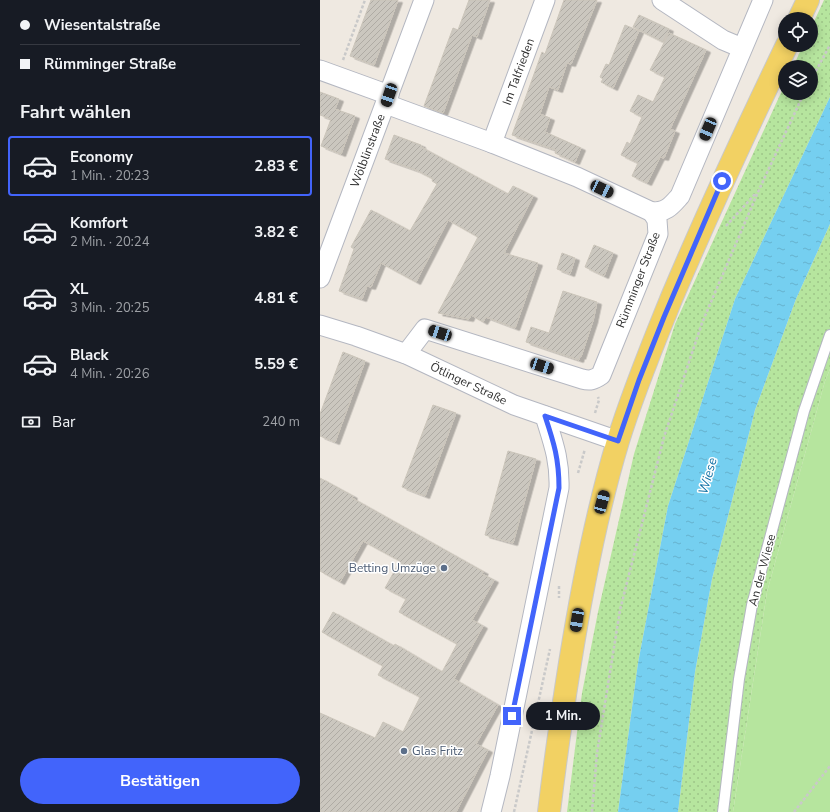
<!DOCTYPE html>
<html lang="de">
<head>
<meta charset="utf-8">
<style>
  :root { --surface:#171b24; --page:#242831; --text:#f1f3f6; --muted:#9ea1a6; --line:#363941; --accent:#4264fb }
  body { margin:0; font-family:"Nunito Sans",sans-serif; background:var(--page); color:var(--text); height:100vh; display:flex; flex-direction:column; font-size:15px; white-space:nowrap }
  * { box-sizing:border-box; margin:0 }
  p { font-size:13px; color:var(--muted) }
  .icon { flex:none; width:22px; height:22px; fill:none; stroke:currentColor; stroke-width:2; stroke-linecap:round; stroke-linejoin:round }
  .map { position:relative; flex:1; overflow:hidden }
  .panel { display:flex; flex-direction:column; background:var(--surface); width:320px }
  .panel>* { flex:none }
  .hud { display:grid; align-content:center; height:88px; padding:0 20px; background:var(--surface) }
  .tools { position:absolute; left:458px; top:12px; display:grid; gap:8px }
  .tools a { display:grid; place-items:center; width:40px; height:40px; border-radius:50%; background:var(--surface); box-shadow:0 2px 10px #0003; font-size:20px }
  .end { position:absolute; width:18px; height:18px; margin:-9px; border:5px solid #4264fb; background:#fff; box-shadow:0 0 0 2px #fff }
  .from { border-radius:50% }
  .bubble { position:absolute; height:28px; border-radius:14px; background:var(--surface); box-shadow:0 2px 10px #0003; font-size:13px; font-weight:700; line-height:28px; text-align:center }
  .car { position:absolute; width:12px; height:24px; margin:-12px -6px; border-radius:5px; box-shadow:0 0 3px 1px #0007; background:linear-gradient(#222 24%,#8ab4d8 0 40%,#222 0 76%,#8ab4d8 0 86%,#222 0) }
  .hud b { display:flex; align-items:center; gap:14px; height:38px; font-size:15px }
  .hud b+b { border-top:1px solid var(--line) }
  .hud i { width:10px; height:10px; background:var(--text) }
  ul { padding:0; list-style:none }
  li { display:flex; align-items:center; gap:12px; height:60px; margin:0 8px 6px; padding:0 12px; border:2px solid transparent; border-radius:4px }
  li div { flex:1 }
  li b { display:block; font-size:15px }
  li em { font-style:normal; font-weight:700 }
  li.current { border-color:var(--accent) }
  li>.icon { width:36px; height:36px; stroke-width:1.5 }
  h2 { padding:0 20px; font-size:18px; line-height:48px }
  .pay { display:flex; align-items:center; gap:10px; height:44px; padding:0 20px; font-size:15px }
  .pay p { margin-inline-start:auto }
  .primary-button { display:flex; gap:8px; margin-top:auto; padding:8px 20px }
  .primary-button a { flex:1; height:46px; border-radius:24px; background:var(--accent); color:#fff; font-size:16px; font-weight:700; line-height:46px; text-align:center }
  main { display:flex; flex:1; min-height:0 }
  .map>svg:first-child { display:block }
  .grass { fill:url(#grass-dots) }
  .garden { fill:#b6e59e }
  .water { fill:url(#water-ripples) }
  .building { fill:url(#building-hatch); stroke:#cbc5ba; filter:url(#shadow) }
  .lines { fill:none; stroke-linecap:round; stroke-linejoin:round }
  .service-casing { stroke:#b4b7c1; stroke-width:12 }
  .minor-casing { stroke:#b4b7c1; stroke-width:21 }
  .primary-casing { stroke:#c9c9c9; stroke-width:24 }
  .path { stroke:#c9c9c9; stroke-width:2.5; stroke-dasharray:3 2; stroke-linecap:butt }
  .service { stroke:#fff; stroke-width:10 }
  .minor { stroke:#fff; stroke-width:19 }
  .primary { stroke:#f2d163; stroke-width:22 }
  .route { stroke:#4264fb; stroke-width:5 }
  .service-dot { fill:#5c6f8a; stroke:#fff; stroke-width:1.5 }
  .labels { text-anchor:middle; dominant-baseline:central; stroke-width:3; stroke-linejoin:round; paint-order:stroke }
  .street-label { font-size:12px; fill:#2e2e2e; stroke:#fff }
  .service-label { font-size:12px; fill:#4e5e75; stroke:#fff; text-anchor:end }
  .water-label { font-size:13px; font-style:italic; fill:#0d6fa3; stroke:#fff }
</style>
</head>
<body>
<main>
<section class="panel">
<div class="hud">
<b><i class="from"></i>Wiesentalstraße</b>
<b><i></i>Rümminger Straße</b>
</div>
<h2>Fahrt wählen</h2>
<ul>
<li class="current"><svg class="icon" aria-label="car" viewBox="0 0 24 24"><path d="M5 17H2v-5l4-1 3-4h7l3 4 3 1v5h-3M9 17h6M6 11h13"/><circle cx="7" cy="17" r="2"/><circle cx="17" cy="17" r="2"/></svg><div><b>Economy</b><p>1 Min. · 20:23</p></div><em>2.83 €</em></li>
<li><svg class="icon" aria-label="car" viewBox="0 0 24 24"><path d="M5 17H2v-5l4-1 3-4h7l3 4 3 1v5h-3M9 17h6M6 11h13"/><circle cx="7" cy="17" r="2"/><circle cx="17" cy="17" r="2"/></svg><div><b>Komfort</b><p>2 Min. · 20:24</p></div><em>3.82 €</em></li>
<li><svg class="icon" aria-label="car" viewBox="0 0 24 24"><path d="M5 17H2v-5l4-1 3-4h7l3 4 3 1v5h-3M9 17h6M6 11h13"/><circle cx="7" cy="17" r="2"/><circle cx="17" cy="17" r="2"/></svg><div><b>XL</b><p>3 Min. · 20:25</p></div><em>4.81 €</em></li>
<li><svg class="icon" aria-label="car" viewBox="0 0 24 24"><path d="M5 17H2v-5l4-1 3-4h7l3 4 3 1v5h-3M9 17h6M6 11h13"/><circle cx="7" cy="17" r="2"/><circle cx="17" cy="17" r="2"/></svg><div><b>Black</b><p>4 Min. · 20:26</p></div><em>5.59 €</em></li>
</ul>
<div class="pay"><svg class="icon" aria-label="cash" viewBox="0 0 24 24"><path d="M3 7h18v10H3z"/><circle cx="12" cy="12" r="2"/></svg>Bar<p>240 m</p></div>
<div class="primary-button"><a>Bestätigen</a></div>
</section>
<div class="map">
<svg width="510" height="812" viewBox="0 0 510 812">
  <defs>
    <pattern id="grass-dots" width="8" height="8" patternUnits="userSpaceOnUse"><rect width="8" height="8" fill="#b6e59e"/><path d="M2 2h.1M6 6h.1" fill="none" stroke="#9dc588" stroke-width="1.8" stroke-linecap="round"/></pattern>
    <pattern id="water-ripples" width="26" height="14" patternUnits="userSpaceOnUse"><rect width="26" height="14" fill="#75cff0"/><path d="M2 4q2-2 4 0t4 0M15 11q2-2 4 0t4 0" fill="none" stroke="#66b2ce"/></pattern>
    <pattern id="building-hatch" width="6" height="6" patternUnits="userSpaceOnUse"><rect width="6" height="6" fill="#cbc7bf"/><path d="M-1 1l2-2M0 6l6-6M5 7l2-2" fill="none" stroke="#afaba4"/></pattern>
    <filter id="shadow"><feDropShadow dx="4.5" dy="2.5" stdDeviation="0" flood-color="#0004"/></filter>
  </defs>
  <rect width="100%" height="100%" fill="#efe9e1"/>
  <path class="grass" d="M504 0H510V97L415 299 348 506 318 663 298 812H247L262 693 278 612 314 454 355 324 465 84V93H491V67H473L483 45H491V28Z
    M510 224V369L505 381 447 592 413 812H358L375 672 392 579 435 410 476 299Z"/>
  <path class="garden" d="M510 369V812H413L447 592 505 381Z"/>
  <path class="water" d="M510 97V224L476 299 435 410 392 579 375 672 358 812H298L318 663 348 506 415 299Z"/>
  <path class="building" d="M51 0H78L54 65 30 56Z
    M149 0H170L157 37 152 35 123 113 104 106 133 28 138 30Z
    M244 0H277L251 64 247 63 238 90 229 87 220 114 230 118 225 132 261 148 255 162 235 153 236 150 192 135 222 52 225 54Z
    M319 15 349 29 343 42 313 27Z
    M305 25 319 31 293 88 281 82 283 79 280 77 286 64 289 65Z
    M349 33 386 50 350 129 355 131 344 158 340 157 327 183 312 176 318 163 301 155 307 142 310 144 322 117 310 111 318 95 333 102 345 77 330 70Z
    M0 92 19 99 15 109 35 116 21 154 1 146 11 119 0 115Z
    M74 135 101 145V147L188 194 193 186 213 196 184 253 218 263 195 328 166 317 163 322 151 315 149 319 118 313 158 237 128 220 96 282 61 263 51 287 47 286 42 299 19 291 34 249 31 247 51 210 90 231 117 184 112 181 113 179 96 170 65 159Z
    M274 245 293 253 284 276 265 267Z
    M242 253 255 258 250 274 237 269Z
    M243 291 277 302 273 321 261 357 260 356 259 360 206 342 211 327 229 333Z
    M23 352 45 361 15 442 0 436V414Z
    M113 405 136 413 105 496 82 487Z
    M188 451 216 459 193 543 165 535Z
    M0 478 33 496 32 498 164 572 162 574 174 580 152 620 163 626 134 679 178 705 156 744 168 750 136 812H0V713L55 738 63 722 83 732 100 697 58 675 63 666 2 632 13 612 74 646 75 644 122 672 137 644 79 612 86 599 65 588 80 561 43 541 20 582 0 571Z"/>
  <g class="lines">
    <g class="service-casing">
      <path id="service" d="M403 812 419 679 432 605 484 411 510 335"/>
    </g>
    <g class="minor-casing">
      <g id="minor">
        <path d="M342 0 403 40 422 48"/>
        <path d="M0 70 69 95"/>
        <path d="M66 104 172 143 257 177 332 212"/>
        <path id="s1" d="M172 143 225 0"/>
        <path id="s2" d="M0 278 104 0"/>
        <path id="s3" d="M0 325 36 336 86 354 194 405 298 441"/>
        <path d="M86 354 105 329 262 379C270 381 274 380 281 375L338 234 337 220 332 212C347 212 351 206 360 196L443 0"/>
        <path d="M171 812 180 776 239 488C240 460 233 442 225 416"/>
      </g>
    </g>
    <g class="primary-casing">
      <path id="primary" d="M479 19 488 0
        M229 812C235 762 242 713 250 663 262 588 276 514 298 441 313 392 333 344 352 297 388 212 427 128 467 45"/>
    </g>
    <path class="path" d="M23 60 45 0
      M491 80 510 45
      M406 226 436 193
      M275 413 279 400 278 397
      M258 473 265 449
      M239 586V598
      M194 812 230 649
      M272 812 277 753 300 610 344 437 382 323 438 192 484 93
      M474 812 510 766"/>
    <use href="#service" class="service"/>
    <use href="#minor" class="minor"/>
    <use href="#primary" class="primary"/>
  </g>
  <g class="lines">
    <path class="route" d="M192 716 239 488C239 459 234 443 225 416L298 441 319 380 344 317 402 181"/>
  </g>
  <g class="service-dot">
    <circle cx="124" cy="568" r="4"/>
    <circle cx="84" cy="751" r="4"/>
  </g>
  <g class="labels">
    <g class="street-label">
      <text stroke="none"><textPath href="#s1" startOffset="76">Im Talfrieden</textPath></text>
      <text stroke="none"><textPath href="#s2" startOffset="136">Wölblinstraße</textPath></text>
      <text transform="translate(318 280) rotate(-69)">Rümminger Straße</text>
      <text stroke="none"><textPath href="#s3" startOffset="160">Ötlinger Straße</textPath></text>
      <text transform="translate(442 570) rotate(-75)">An der Wiese</text>
    </g>
    <g class="service-label">
      <text x="116" y="568">Betting Umzüge</text>
      <text x="92" y="751" text-anchor="start">Glas Fritz</text>
    </g>
    <g class="water-label">
      <text transform="translate(388 476) rotate(-74)">Wiese</text>
    </g>
  </g>
</svg>
<div class="tools">
<a><svg class="icon" aria-label="locate" viewBox="0 0 24 24"><circle cx="12" cy="12" r="6"/><path d="M12 2v4M12 18v4M2 12h4M18 12h4"/></svg></a>
<a><svg class="icon" aria-label="layers" viewBox="0 0 24 24"><path d="M12 4l9 5-9 5-9-5zM3 14l9 5 9-5"/></svg></a>
</div>
<i class="end from" style="left:402px;top:181px"></i>
<i class="end" style="left:192px;top:716px"></i>
<div class="bubble" style="left:206px;top:702px;width:74px">1 Min.</div>
<i class="car" style="left:69px;top:95px;rotate:199deg"></i>
<i class="car" style="left:388px;top:129px;rotate:203deg"></i>
<i class="car" style="left:282px;top:189px;rotate:115deg"></i>
<i class="car" style="left:120px;top:333px;rotate:288deg"></i>
<i class="car" style="left:222px;top:366px;rotate:108deg"></i>
<i class="car" style="left:282px;top:502px;rotate:15deg"></i>
<i class="car" style="left:257px;top:620px;rotate:189deg"></i>
</div>
</main>
</body>
</html>
